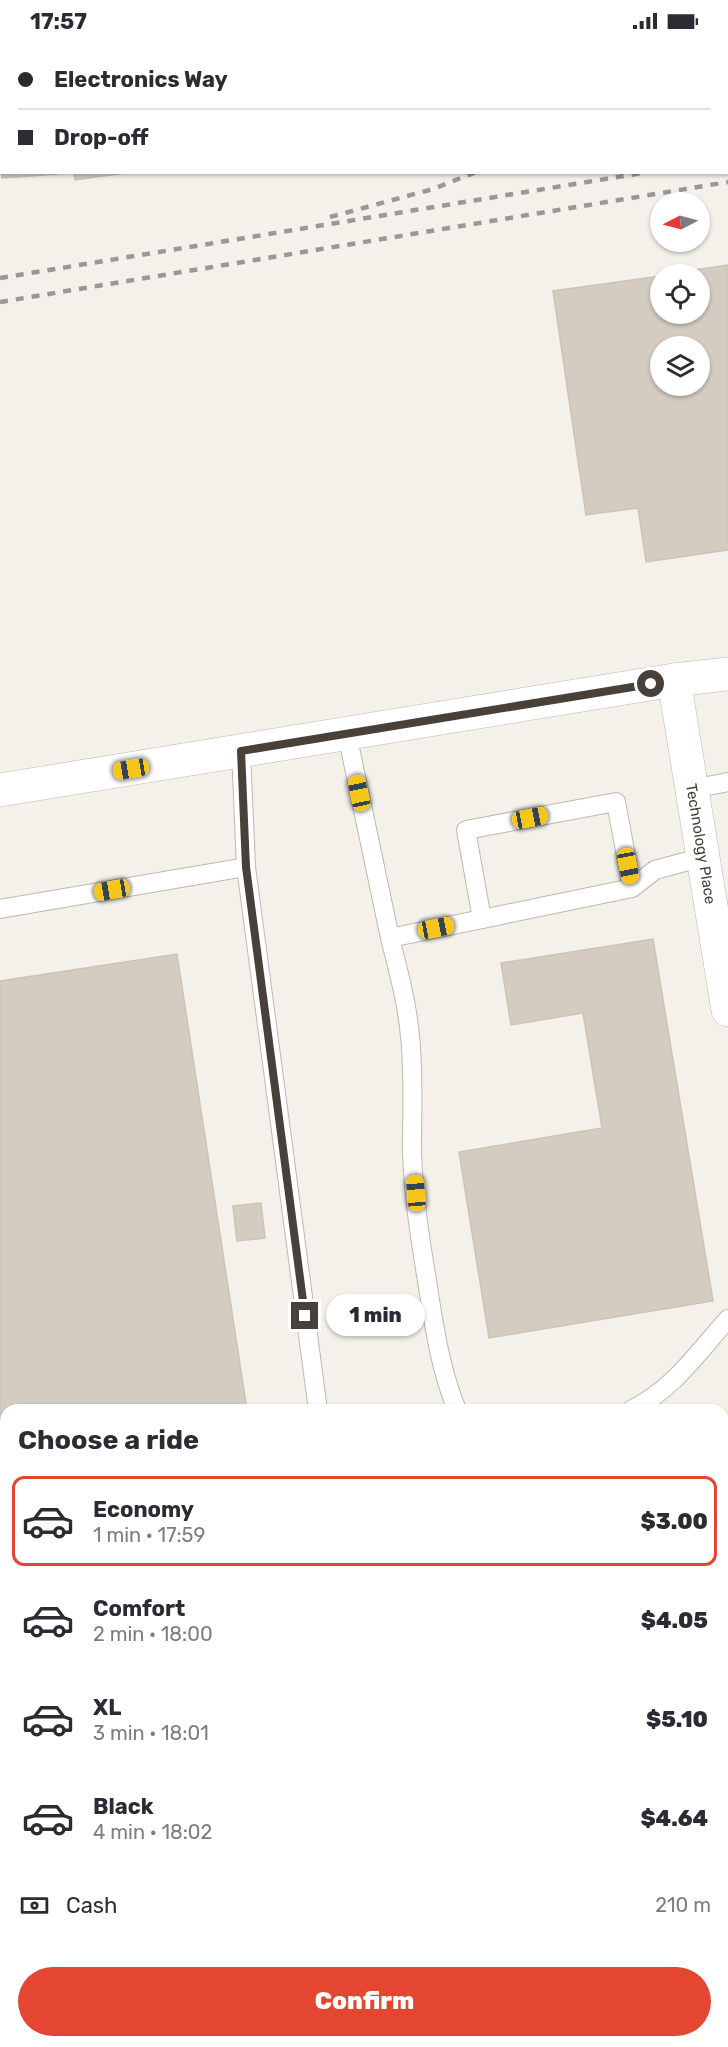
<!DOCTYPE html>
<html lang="en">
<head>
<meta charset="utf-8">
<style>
  :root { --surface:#fff; --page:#f7f7f7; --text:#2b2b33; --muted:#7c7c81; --line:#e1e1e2; --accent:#e44631 }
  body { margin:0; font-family:Rubik,sans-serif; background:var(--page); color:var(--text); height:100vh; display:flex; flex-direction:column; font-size:22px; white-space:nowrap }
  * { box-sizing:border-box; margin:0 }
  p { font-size:20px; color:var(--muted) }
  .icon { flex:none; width:33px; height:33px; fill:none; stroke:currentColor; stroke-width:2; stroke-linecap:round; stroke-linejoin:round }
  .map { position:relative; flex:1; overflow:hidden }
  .side { position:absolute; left:0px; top:1362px; width:729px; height:644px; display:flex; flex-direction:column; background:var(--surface); border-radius:18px 18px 0 0; box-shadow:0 2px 4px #0004 }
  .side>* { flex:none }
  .top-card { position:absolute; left:0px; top:0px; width:729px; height:132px; box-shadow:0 2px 4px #0004; display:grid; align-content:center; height:132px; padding:0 18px; background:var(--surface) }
  .needle { width:39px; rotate:264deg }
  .tools { position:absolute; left:650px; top:150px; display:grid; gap:12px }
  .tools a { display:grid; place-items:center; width:60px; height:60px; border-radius:50%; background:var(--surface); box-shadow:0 2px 4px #0004; font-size:30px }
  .end { position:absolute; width:27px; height:27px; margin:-14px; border:8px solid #474139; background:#fff; box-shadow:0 0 0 3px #fff }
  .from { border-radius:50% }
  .bubble { position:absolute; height:42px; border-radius:21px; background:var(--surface); box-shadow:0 2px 4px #0004; font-size:20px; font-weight:800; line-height:42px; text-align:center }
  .car { position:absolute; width:18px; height:36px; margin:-18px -9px; border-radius:8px; box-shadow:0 0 4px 2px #0007; background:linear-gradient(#f5c518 24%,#345 0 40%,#f5c518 0 76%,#345 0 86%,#f5c518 0) }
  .top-card b { display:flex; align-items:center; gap:21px; height:57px; font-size:22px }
  .top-card b+b { border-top:2px solid var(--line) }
  .top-card i { width:15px; height:15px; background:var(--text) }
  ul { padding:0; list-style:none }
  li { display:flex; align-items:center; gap:18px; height:90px; margin:0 12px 9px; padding:0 6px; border:3px solid transparent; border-radius:12px }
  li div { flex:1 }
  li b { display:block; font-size:22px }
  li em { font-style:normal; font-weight:800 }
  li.current { border-color:var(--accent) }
  li>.icon { width:54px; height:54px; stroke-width:1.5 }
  h2 { padding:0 18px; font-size:27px; line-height:72px }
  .pay { display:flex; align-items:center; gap:15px; height:66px; padding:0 18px; font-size:22px }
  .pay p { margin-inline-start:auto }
  .button { display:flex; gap:12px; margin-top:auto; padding:12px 18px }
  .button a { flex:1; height:69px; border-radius:36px; background:var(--accent); color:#fff; font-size:24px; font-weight:800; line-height:69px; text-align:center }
  .status { display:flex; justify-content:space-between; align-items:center; height:42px; padding:0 30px; background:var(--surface); direction:ltr }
  .status svg { height:16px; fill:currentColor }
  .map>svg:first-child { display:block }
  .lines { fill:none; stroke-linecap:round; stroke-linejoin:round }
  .canal { stroke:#add3e9; stroke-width:34 }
  .building { fill:#d4ccc1; stroke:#cec3b5; stroke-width:1.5; fill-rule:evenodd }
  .lane-casing { stroke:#beb8ae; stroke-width:20 }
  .street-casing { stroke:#beb8ae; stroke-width:34 }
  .lane { stroke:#fff; stroke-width:18 }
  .street { stroke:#fff; stroke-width:33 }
  .rail { stroke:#989898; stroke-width:4.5; stroke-dasharray:8 8; stroke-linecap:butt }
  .route { stroke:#474139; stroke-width:8 }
  .labels { text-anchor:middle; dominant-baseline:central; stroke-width:4.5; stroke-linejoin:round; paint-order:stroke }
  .street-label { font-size:15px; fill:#474139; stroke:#fff }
</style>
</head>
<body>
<div class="status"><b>17:57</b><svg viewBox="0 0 49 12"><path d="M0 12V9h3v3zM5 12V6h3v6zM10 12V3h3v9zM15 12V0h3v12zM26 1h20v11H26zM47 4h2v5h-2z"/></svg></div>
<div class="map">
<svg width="728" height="2005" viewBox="0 0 728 2005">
  <rect width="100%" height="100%" fill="#f4f0ea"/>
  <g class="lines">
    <path class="canal" d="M723 1582 728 1579
      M0 1877 6 1875"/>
  </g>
  <path class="building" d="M0 49H2V130L58 132 2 136 0 110Z
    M74 130H124V131L75 138Z
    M728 223V508L646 520 638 466 586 473 553 249 660 234V272H699V232H667ZM660 304H699V344H660Z
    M653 897 713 1259 489 1296 459 1110 602 1086 583 971 511 983 501 921Z
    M177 912 247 1368H6V1580L0 1581V939Z
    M261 1161 265 1196 237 1199 233 1164Z
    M728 1777V2005H678L676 2000H723V1779Z"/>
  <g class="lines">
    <g class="lane-casing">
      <path id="lane" d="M347 692 390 896 632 846 655 828 703 815
        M241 709 246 825 318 1368
        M692 747 728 740
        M0 867 246 825
        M482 877 466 788 616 760 632 846
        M390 896C398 928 407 960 410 994 414 1032 412 1070 412 1108 413 1152 420 1196 427 1239 434 1283 440 1327 457 1368
        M631 1368C673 1348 698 1310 728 1277
        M0 1740 6 1739
        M493 2000 496 2005
        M606 2000 609 2005"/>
    </g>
    <g class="street-casing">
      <g id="street">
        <path d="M428 0 431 2"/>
        <path d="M555 0V2"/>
        <path id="s1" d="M674 638 728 968"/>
        <path d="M0 748 674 638 728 632"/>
      </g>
    </g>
    <use href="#lane" class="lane"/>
    <use href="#street" class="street"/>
    <path class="rail" d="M692 2 693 0
      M330 175 433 147 476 130
      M0 236 648 130
      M0 260 728 140"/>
  </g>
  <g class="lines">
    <path class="route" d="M305 1274 246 825 241 709 651 642"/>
  </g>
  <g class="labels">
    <g class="street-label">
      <text stroke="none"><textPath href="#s1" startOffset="166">Technology Place</textPath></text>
    </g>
  </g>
</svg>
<div class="tools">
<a><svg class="needle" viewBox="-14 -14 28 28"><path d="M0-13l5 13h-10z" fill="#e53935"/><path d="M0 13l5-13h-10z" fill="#7c7c81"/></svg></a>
<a><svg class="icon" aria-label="locate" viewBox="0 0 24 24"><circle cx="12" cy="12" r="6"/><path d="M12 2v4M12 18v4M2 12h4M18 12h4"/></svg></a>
<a><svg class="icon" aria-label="layers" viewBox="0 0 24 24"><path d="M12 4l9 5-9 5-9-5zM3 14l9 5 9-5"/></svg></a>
</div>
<i class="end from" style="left:651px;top:642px"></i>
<i class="end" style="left:305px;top:1274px"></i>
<div class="bubble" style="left:326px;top:1252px;width:99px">1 min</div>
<i class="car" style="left:131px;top:727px;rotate:261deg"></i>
<i class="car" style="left:359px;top:751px;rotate:348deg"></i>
<i class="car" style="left:530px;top:776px;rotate:79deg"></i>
<i class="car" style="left:628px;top:824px;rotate:169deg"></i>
<i class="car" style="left:112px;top:848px;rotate:260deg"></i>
<i class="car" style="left:436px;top:886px;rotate:79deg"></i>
<i class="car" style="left:416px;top:1151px;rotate:355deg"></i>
<div class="top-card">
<b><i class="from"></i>Electronics Way</b>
<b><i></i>Drop-off</b>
</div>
<section class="side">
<h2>Choose a ride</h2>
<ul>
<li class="current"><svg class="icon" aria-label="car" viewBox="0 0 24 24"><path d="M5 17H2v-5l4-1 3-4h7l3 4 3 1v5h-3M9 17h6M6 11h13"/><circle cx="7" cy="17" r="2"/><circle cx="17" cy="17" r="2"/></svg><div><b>Economy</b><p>1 min · 17:59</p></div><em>$3.00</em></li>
<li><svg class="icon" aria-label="car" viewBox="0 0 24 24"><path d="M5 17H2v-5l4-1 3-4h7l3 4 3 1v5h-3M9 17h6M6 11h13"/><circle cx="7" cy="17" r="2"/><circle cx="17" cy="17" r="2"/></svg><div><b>Comfort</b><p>2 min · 18:00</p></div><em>$4.05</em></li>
<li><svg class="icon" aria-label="car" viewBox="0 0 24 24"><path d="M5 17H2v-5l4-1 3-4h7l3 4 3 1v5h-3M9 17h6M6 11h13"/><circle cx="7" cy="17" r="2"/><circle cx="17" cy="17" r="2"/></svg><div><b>XL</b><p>3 min · 18:01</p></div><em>$5.10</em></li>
<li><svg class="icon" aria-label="car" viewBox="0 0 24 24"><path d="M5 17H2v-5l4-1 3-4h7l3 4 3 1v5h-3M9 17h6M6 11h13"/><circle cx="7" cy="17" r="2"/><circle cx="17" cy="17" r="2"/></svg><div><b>Black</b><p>4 min · 18:02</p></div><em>$4.64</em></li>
</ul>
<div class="pay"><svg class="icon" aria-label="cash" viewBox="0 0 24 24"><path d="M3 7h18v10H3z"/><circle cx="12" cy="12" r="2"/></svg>Cash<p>210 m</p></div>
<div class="button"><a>Confirm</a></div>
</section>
</div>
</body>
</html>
